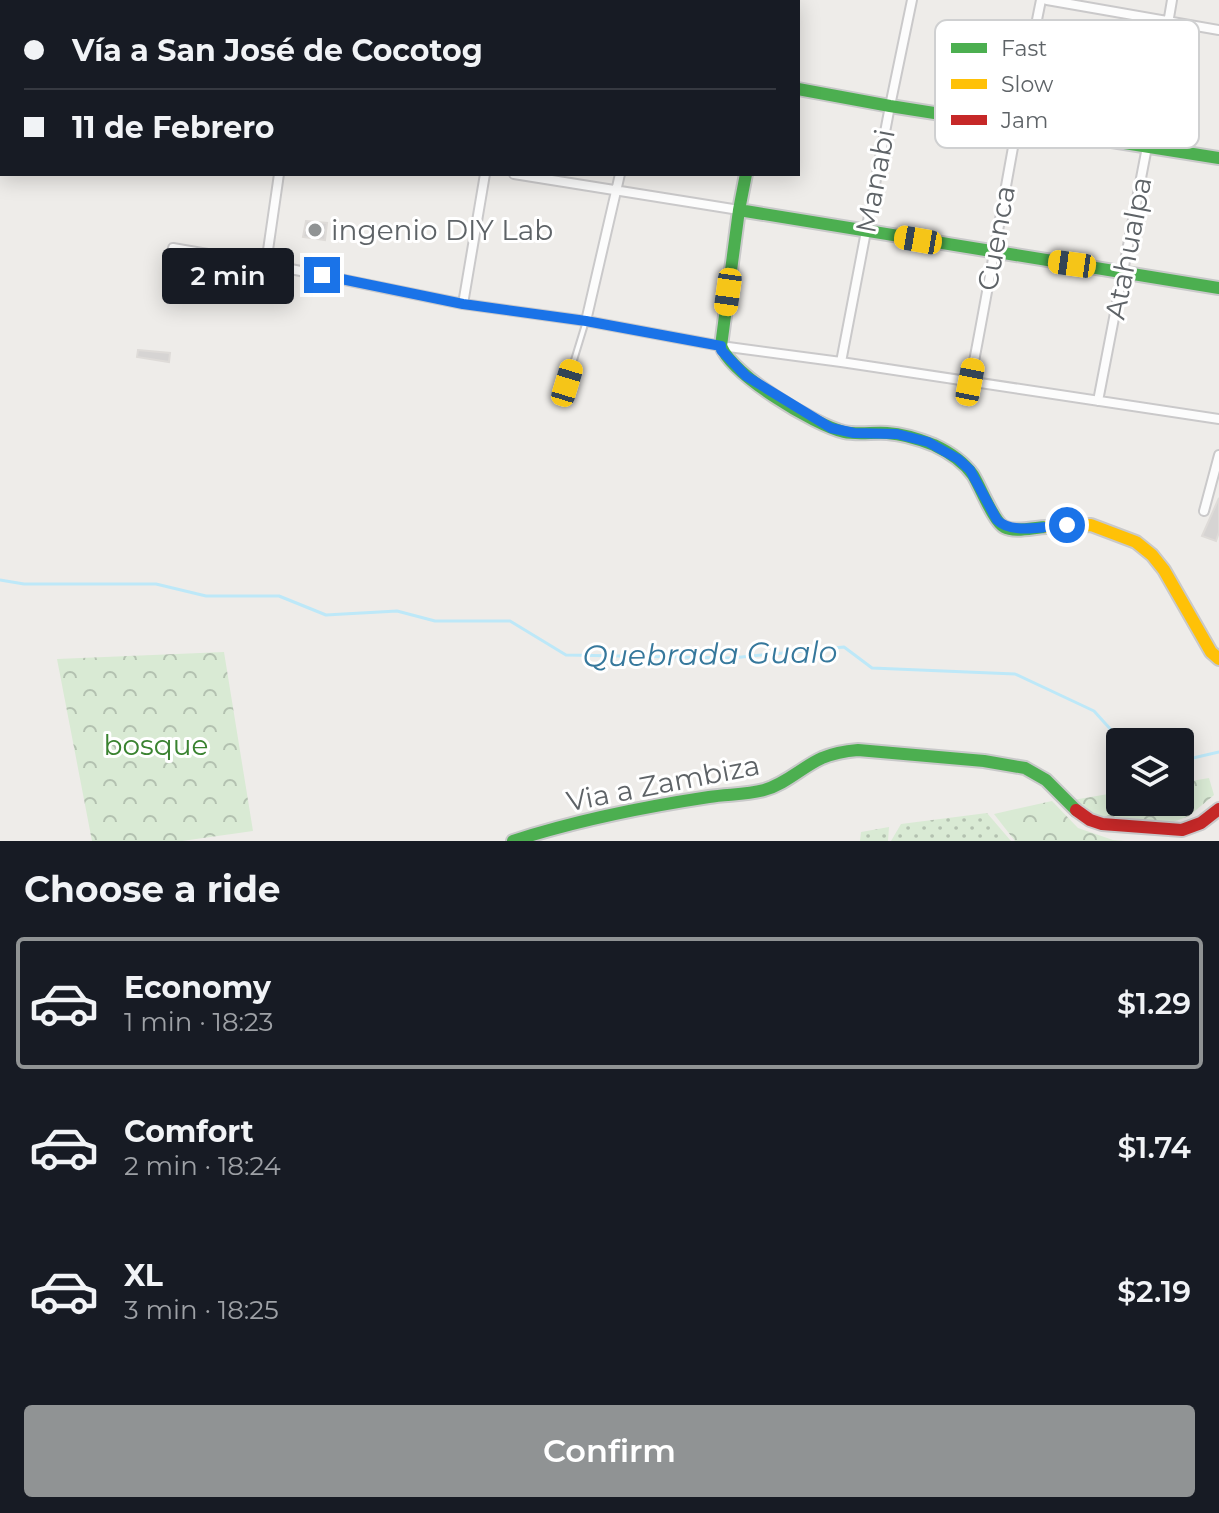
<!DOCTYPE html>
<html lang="en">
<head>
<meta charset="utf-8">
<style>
  :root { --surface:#171b24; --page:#20242c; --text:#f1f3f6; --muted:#9ea1a6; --line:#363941; --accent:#909394 }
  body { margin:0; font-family:Montserrat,sans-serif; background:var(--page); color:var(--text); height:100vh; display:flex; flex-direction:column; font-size:30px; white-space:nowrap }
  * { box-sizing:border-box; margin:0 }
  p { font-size:26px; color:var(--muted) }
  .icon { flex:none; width:44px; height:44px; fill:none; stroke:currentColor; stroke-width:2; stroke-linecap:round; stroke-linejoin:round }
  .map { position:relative; height:841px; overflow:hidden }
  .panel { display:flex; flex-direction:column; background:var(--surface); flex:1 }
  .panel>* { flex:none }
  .guide { position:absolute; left:0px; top:0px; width:800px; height:176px; box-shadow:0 4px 20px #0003; display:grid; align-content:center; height:176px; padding:0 24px; background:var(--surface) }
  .buttons { position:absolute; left:1106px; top:728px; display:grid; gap:16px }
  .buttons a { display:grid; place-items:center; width:88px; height:88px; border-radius:8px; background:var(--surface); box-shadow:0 4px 20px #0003; font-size:40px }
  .end { position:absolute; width:36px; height:36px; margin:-18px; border:10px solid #1a73e8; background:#fff; box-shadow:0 0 0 4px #fff }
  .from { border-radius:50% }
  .bubble { position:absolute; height:56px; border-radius:8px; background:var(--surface); box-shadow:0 4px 20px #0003; font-size:26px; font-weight:600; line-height:56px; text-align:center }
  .car { position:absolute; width:24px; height:48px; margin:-24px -12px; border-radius:10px; box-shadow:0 0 6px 2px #0007; background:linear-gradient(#f5c518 24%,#345 0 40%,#f5c518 0 76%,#345 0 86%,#f5c518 0) }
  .guide b { display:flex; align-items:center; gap:28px; height:76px; font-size:30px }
  .guide b+b { border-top:2px solid var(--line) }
  .guide i { width:20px; height:20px; background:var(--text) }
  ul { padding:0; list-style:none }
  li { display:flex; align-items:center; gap:24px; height:132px; margin:0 16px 12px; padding:0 8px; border:4px solid transparent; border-radius:8px }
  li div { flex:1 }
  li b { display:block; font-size:30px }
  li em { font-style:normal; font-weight:600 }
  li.selected { border-color:var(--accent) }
  li>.icon { width:72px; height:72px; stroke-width:1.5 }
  h2 { padding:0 24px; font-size:36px; line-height:96px }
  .primary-button { display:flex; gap:16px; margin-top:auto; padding:16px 24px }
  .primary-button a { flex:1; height:92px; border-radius:8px; background:var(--accent); color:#fff; font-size:32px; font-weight:600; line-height:92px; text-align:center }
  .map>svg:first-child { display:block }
  .green { fill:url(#green-dots) }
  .forest { fill:url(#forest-crowns) }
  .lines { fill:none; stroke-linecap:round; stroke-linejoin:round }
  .stream { stroke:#bde8f8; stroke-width:3 }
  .building { fill:#d6d4d3; stroke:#dedbd8; stroke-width:2 }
  .lane-casing { stroke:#cac9ca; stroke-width:8 }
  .street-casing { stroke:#cac9ca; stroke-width:12 }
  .fast-casing { stroke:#c9c9ca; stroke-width:16 }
  .slow-casing { stroke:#c9c9ca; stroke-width:16 }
  .jam-casing { stroke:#c9c9ca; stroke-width:16 }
  .lane { stroke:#fcfcfc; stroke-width:4 }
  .street { stroke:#fcfcfc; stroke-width:8 }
  .fast { stroke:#4caf50; stroke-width:12 }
  .slow { stroke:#ffc107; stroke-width:12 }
  .jam { stroke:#c62828; stroke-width:12 }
  .route { stroke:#1a73e8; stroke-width:10 }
  .poi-dot { fill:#909394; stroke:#fff; stroke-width:3 }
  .labels { text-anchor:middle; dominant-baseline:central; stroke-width:6; stroke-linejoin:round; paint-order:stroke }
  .street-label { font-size:28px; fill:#5e6367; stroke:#fff }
  .poi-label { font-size:28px; fill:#5e6367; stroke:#fff; text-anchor:start }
  .park-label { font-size:28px; fill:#3a8330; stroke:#fff }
  .water-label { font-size:30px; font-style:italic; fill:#36789c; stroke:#fff }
  .key { fill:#fff; stroke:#cfd0d1; stroke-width:2 }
  .key-label { font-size:22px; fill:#5e6367 }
</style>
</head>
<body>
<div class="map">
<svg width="1219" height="841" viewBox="0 0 1219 841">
  <defs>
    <pattern id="green-dots" width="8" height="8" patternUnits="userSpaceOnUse" patternTransform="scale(2)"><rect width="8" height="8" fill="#d9ead4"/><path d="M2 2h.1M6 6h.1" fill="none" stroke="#b3c1b0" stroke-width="1.8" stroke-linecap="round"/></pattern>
    <pattern id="forest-crowns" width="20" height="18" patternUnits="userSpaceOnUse" patternTransform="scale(2)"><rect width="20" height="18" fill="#d9ead4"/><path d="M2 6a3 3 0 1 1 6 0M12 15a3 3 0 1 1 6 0" fill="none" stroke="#b3c1b0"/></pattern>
  </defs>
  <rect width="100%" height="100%" fill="#eeece9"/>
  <path class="green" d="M987 813 1011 841H891L901 824Z
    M889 827 888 841H860L861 832Z"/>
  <path class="forest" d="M224 652 253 831 182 841H92L57 659Z
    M1209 778 1214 795 1189 816 1173 822 1090 815 1073 800 1120 792V802H1180V783Z
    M1052 801 1078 828 1113 840 1125 841H1015L994 814Z"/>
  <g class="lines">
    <path class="stream" d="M0 580 24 584H156L206 596H279L326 615 397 611 435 621H510L566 655 732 658 844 647 872 668 1015 674 1094 711 1122 742
      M1180 761 1219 752"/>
  </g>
  <path class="building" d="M306 221 327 223 325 240 303 237Z
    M138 350 170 353 169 362 137 357Z
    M1219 498V532L1216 541 1202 536Z"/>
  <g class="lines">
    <g class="lane-casing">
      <path id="lane" d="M567 383 586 321"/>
    </g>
    <g class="street-casing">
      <path id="street" d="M1047 0 1219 30
        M518 2V0
        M649 2 650 0
        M782 2V0
        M514 174 739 210
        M173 248 266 264 463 304 586 321 721 346 841 362 1219 419
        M266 264 279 174
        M463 304 485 174
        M586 321 620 174
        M841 362 890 106 912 0
        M970 382C995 255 1015 127 1041 0
        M1098 401 1147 147 1172 0
        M1204 511 1219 455"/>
    </g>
    <g class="fast-casing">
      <path id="fast" d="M798 89 890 106 1219 158
        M746 174 739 210 721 346C732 375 814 425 844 432 858 435 873 432 887 433 903 434 919 439 934 445 949 452 963 461 973 475 980 486 994 522 1004 527 1015 533 1035 527 1047 527
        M739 210 1219 288
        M513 841C577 820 643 807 709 797 727 794 746 795 764 790 786 784 802 767 822 758 834 753 846 751 858 750L984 761 1025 768 1046 780 1076 810"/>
    </g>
    <g class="slow-casing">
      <path id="slow" d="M1047 527 1091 525 1136 542 1152 555 1164 570 1211 652 1219 659"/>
    </g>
    <g class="jam-casing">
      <path id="jam" d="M1076 810 1090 820 1102 824 1182 830 1201 823 1219 809"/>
    </g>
    <use href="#lane" class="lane"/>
    <use href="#street" class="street"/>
    <use href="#fast" class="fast"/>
    <use href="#slow" class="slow"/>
    <use href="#jam" class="jam"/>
  </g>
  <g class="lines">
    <path class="route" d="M322 275 463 304 586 321 721 346V350L746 376 831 428 854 433 897 434 928 442 958 459 970 470 997 520C1012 535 1046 526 1067 525"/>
  </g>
  <circle class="poi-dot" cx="315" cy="230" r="8"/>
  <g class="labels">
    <g class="street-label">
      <text transform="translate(875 181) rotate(-79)">Manabi</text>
      <text transform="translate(996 238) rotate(-80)">Cuenca</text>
      <text transform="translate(1128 248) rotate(-79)">Atahualpa</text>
      <text transform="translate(663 783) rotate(-11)">Via a Zambiza</text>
    </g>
    <g class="poi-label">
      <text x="331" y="230">ingenio DIY Lab</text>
    </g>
    <g class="park-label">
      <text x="156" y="745">bosque</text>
    </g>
    <g class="water-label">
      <text transform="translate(710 654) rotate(-1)">Quebrada Gualo</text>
    </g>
  </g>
  <rect x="935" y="20" width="264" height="128" rx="12" class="key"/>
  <rect x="951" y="43" width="36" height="10" fill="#4caf50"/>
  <rect x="951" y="79" width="36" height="10" fill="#ffc107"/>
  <rect x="951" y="115" width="36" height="10" fill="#c62828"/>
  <g class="key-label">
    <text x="1001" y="56">Fast</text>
    <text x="1001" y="92">Slow</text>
    <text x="1001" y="128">Jam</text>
  </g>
</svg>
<div class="buttons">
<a><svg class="icon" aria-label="layers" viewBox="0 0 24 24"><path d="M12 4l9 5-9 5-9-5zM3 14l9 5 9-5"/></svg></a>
</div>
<i class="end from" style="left:1067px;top:525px"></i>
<i class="end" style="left:322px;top:275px"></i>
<div class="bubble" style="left:162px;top:248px;width:132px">2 min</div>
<i class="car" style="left:918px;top:240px;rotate:280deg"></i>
<i class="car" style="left:1072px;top:264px;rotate:278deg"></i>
<i class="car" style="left:728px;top:292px;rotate:188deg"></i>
<i class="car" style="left:970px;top:382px;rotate:11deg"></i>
<i class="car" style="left:567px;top:383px;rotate:17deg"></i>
<div class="guide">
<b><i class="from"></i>Vía a San José de Cocotog</b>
<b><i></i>11 de Febrero</b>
</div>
</div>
<section class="panel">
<h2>Choose a ride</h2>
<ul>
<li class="selected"><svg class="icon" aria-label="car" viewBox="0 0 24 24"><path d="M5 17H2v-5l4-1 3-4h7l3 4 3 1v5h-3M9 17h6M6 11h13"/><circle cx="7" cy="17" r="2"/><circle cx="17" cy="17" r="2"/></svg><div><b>Economy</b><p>1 min · 18:23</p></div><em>$1.29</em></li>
<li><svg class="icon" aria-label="car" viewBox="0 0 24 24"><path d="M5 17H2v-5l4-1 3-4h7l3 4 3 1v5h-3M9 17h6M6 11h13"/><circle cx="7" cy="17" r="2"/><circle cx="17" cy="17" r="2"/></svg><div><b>Comfort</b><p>2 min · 18:24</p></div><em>$1.74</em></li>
<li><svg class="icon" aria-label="car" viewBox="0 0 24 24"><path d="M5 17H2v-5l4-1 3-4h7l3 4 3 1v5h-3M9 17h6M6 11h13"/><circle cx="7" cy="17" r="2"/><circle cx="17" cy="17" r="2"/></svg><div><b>XL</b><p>3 min · 18:25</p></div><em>$2.19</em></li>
</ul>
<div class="primary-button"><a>Confirm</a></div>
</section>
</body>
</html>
